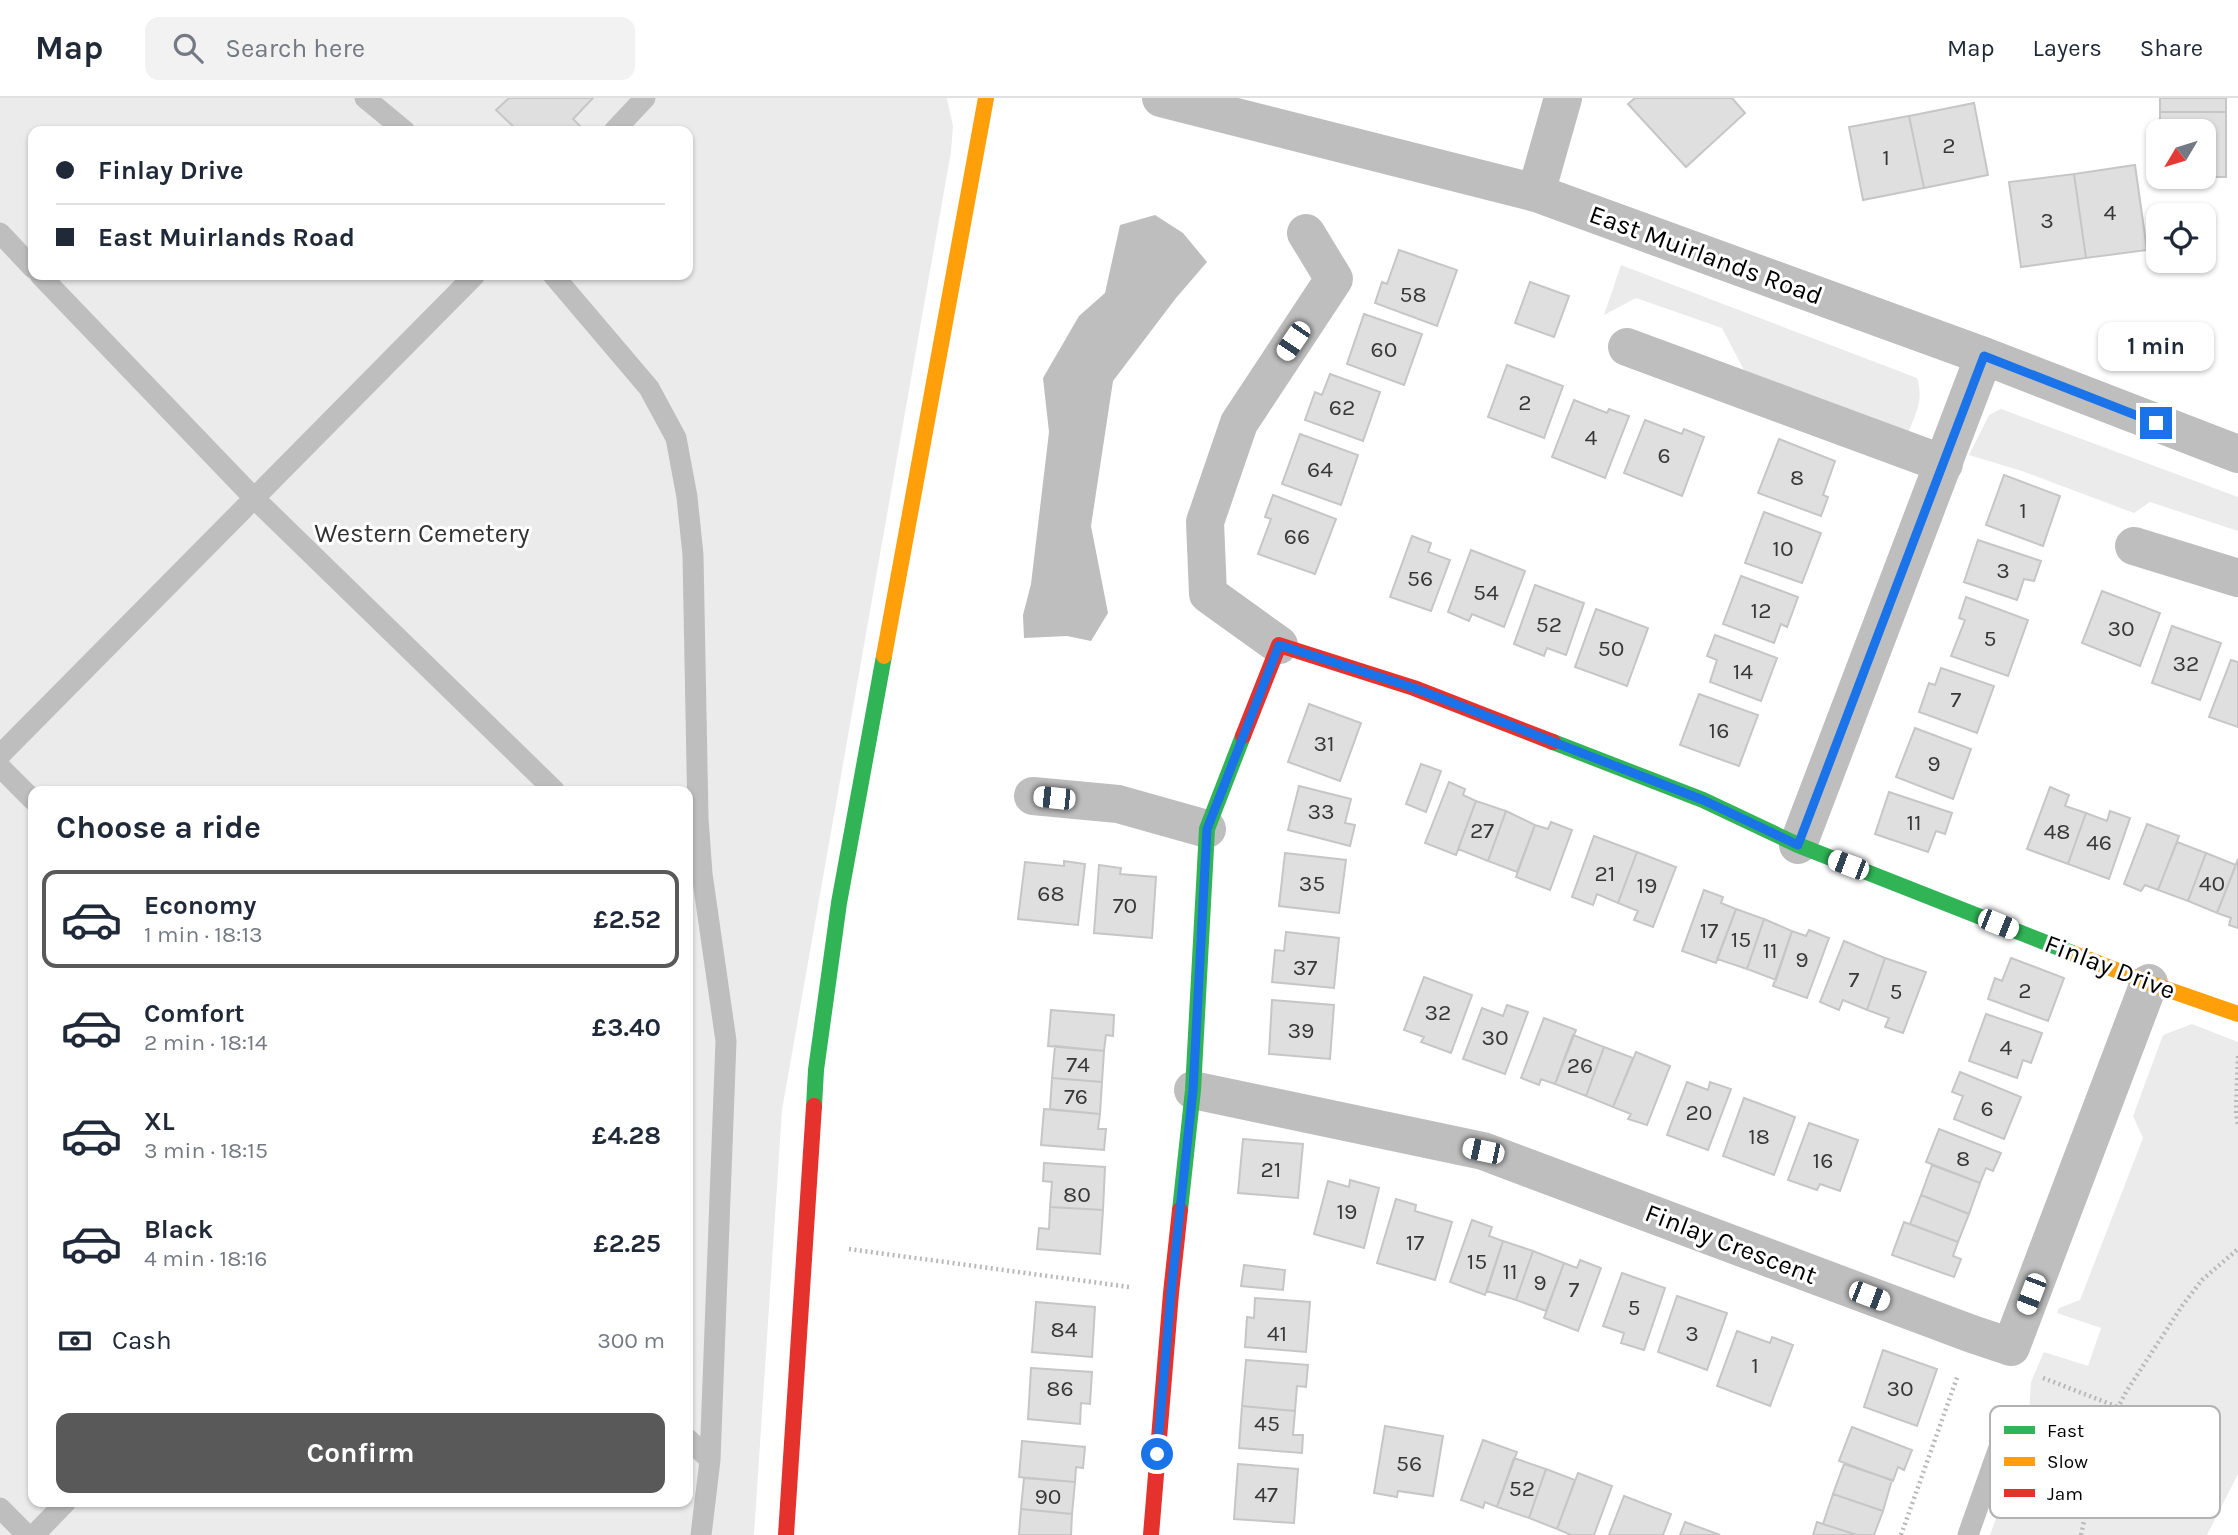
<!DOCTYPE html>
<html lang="en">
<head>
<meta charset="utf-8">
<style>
  :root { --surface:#fff; --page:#f2f2f3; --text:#1f2937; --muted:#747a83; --line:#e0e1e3; --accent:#595959 }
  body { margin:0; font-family:Karla,sans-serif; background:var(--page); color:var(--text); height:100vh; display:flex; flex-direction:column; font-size:26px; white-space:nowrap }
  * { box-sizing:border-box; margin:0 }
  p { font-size:23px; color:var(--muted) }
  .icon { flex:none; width:38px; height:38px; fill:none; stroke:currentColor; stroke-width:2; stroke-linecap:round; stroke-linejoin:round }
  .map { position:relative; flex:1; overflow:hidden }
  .drawer { position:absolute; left:28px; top:688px; width:665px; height:721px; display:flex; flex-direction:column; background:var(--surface); border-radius:14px; box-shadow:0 2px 5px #0004 }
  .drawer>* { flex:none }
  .top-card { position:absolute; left:28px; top:28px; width:665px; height:154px; border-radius:14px; box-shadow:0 2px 5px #0004; display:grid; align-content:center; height:154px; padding:0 28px; background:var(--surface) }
  .needle { width:46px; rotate:232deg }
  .fabs { position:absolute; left:2146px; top:21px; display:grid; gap:14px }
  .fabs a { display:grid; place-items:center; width:70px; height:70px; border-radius:14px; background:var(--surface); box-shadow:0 2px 5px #0004; font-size:35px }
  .end { position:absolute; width:32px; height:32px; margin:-16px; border:9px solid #1a73e8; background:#fff; box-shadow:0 0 0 4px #fff }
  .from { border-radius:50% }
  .bubble { position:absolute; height:49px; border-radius:14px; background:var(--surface); box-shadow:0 2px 5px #0004; font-size:23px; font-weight:700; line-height:49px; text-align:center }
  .car { position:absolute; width:21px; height:42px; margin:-21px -10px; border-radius:9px; box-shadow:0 0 5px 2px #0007; background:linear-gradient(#fff 24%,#345 0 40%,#fff 0 76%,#345 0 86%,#fff 0) }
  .top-card b { display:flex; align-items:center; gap:24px; height:66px; font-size:26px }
  .top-card b+b { border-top:2px solid var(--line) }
  .top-card i { width:18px; height:18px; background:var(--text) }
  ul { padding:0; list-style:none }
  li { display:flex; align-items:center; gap:21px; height:98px; margin:0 14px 10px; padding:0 14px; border:4px solid transparent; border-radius:14px }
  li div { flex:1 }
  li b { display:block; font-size:26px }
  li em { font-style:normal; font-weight:700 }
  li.current { border-color:var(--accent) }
  li>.icon { width:63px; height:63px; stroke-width:1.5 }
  h2 { padding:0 28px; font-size:32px; line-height:84px }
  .pay { display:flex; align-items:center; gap:18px; height:77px; padding:0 28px; font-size:26px }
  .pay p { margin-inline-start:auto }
  .cta { display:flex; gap:14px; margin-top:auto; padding:14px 28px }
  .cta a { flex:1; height:80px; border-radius:14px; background:var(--accent); color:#fff; font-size:28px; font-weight:700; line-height:80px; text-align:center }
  header { display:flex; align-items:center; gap:42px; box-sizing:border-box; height:98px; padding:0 35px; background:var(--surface); border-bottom:2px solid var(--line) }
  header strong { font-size:33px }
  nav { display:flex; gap:38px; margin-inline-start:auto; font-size:24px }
  .search { width:490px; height:63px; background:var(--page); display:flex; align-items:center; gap:18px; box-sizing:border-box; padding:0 24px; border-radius:14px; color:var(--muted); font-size:26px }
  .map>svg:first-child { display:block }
  .green { fill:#ebebeb; fill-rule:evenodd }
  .water { fill:#bebebe }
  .building { fill:#dfdfdf; stroke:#c6c6c6; stroke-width:2 }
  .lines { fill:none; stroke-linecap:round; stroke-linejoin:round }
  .path { stroke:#b9b9b9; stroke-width:4.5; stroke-dasharray:2 3.5; stroke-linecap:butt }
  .lane { stroke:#bebebe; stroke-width:21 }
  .street { stroke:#bebebe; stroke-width:38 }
  .fast { stroke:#30b455; stroke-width:16 }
  .slow { stroke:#ff9f0a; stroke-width:16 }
  .jam { stroke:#e5322d; stroke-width:16 }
  .route { stroke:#1a73e8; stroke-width:9 }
  .labels { text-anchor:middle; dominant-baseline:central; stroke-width:6; stroke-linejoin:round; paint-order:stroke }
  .number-label { font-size:23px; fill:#383838 }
  .street-label { font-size:26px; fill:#000; stroke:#fff }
  .park-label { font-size:26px; fill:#323232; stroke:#fff }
  .key { fill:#fff; stroke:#b2b2b2; stroke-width:2 }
  .key-label { font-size:19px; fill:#000 }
</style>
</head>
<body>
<header>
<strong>Map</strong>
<div class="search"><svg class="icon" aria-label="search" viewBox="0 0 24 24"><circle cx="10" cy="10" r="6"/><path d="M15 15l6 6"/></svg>Search here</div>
<nav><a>Map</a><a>Layers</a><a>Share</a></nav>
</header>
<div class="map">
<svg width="2238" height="1437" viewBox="0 0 2238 1437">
  <rect width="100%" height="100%" fill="#fff"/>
  <path class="green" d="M0 0H947L953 28 951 54 782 1012 754 1437H0ZM33 33H688V177H33ZM33 693H688V1404H33Z
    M1621 167 1917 280C1924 303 1916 315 1907 337L1746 276 1722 230 1636 200 1604 217Z
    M2001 311 2238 399V433L2150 404 2134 415 2022 373 1969 357 1989 317Z
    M2192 926 2238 944V1376L2207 1437H1990L2028 1332 2031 1284 2044 1254 2088 1268 2101 1230 2057 1215 2059 1210 2080 1202 2143 1040 2133 1018 2163 937Z"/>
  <path class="water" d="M1155 117 1183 135 1207 164 1176 200 1113 283 1091 428 1108 515 1091 543 1067 538 1024 540 1023 517 1031 486 1049 334 1043 280 1079 218 1105 195 1120 127Z"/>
  <path class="building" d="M509 0H593L573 21 580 28 574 33H518L496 12Z
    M1635 0H1732L1745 15 1686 69 1628 6Z
    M2160 0H2226V14H2160Z
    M1974 5 1988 77 1924 90 1909 18Z
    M2160 14H2226V79H2160H2203V33H2160Z
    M1909 18 1924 90 1863 102 1849 29Z
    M2135 67 2147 152 2086 160 2074 76Z
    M2074 76 2086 160 2021 169 2009 84Z
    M1399 152 1457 172 1437 228 1375 205 1382 184 1387 186Z
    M1530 184 1569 198 1554 239 1515 225Z
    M1364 216 1422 236 1404 287 1347 266Z
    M1507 267 1563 288 1544 340 1488 319Z
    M1330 276 1380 294 1363 343 1305 322 1315 294 1322 297Z
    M1574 302 1607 315 1609 311 1629 318 1605 380 1552 359Z
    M1645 322 1682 336 1684 331 1704 339 1682 398 1624 375Z
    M1300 336 1358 357 1341 407 1282 386Z
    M1779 341 1835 363 1823 397 1828 399 1821 418 1758 395Z
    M2004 377 2060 398 2043 448 1986 427Z
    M1273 397 1336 421 1315 476 1258 456 1271 421 1265 419Z
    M1764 414 1821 435 1802 485 1745 465Z
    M1412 438 1431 445 1428 454 1450 462 1431 513 1390 499Z
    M1978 442 2041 463 2034 483 2024 481 2017 502 1964 484Z
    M1471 452 1525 473 1504 529 1472 516 1469 523 1448 514Z
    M1741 478 1798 499 1787 529 1781 526 1774 545 1723 526Z
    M1535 487 1584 505 1566 557 1547 550 1544 558 1514 546Z
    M2102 493 2160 515 2140 568 2082 545Z
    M1966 499 2028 522 2008 578 1951 558 1965 522 1959 520Z
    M1596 511 1648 530 1627 588 1575 569Z
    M2172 528 2221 545 2200 602 2152 585Z
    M1715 537 1777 560 1761 603 1710 584 1717 562 1707 558Z
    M2231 562 2238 564V629L2209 619Z
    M1941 570 1994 588 1977 635 1919 614 1929 585 1935 587Z
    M1699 596 1758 617 1739 668 1680 647Z
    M1309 606 1361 625 1340 683 1288 664Z
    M1915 630 1971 651 1953 701 1896 679Z
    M1421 666 1441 673 1426 714 1406 706Z
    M1449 684 1465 691 1463 697 1476 703 1456 757 1425 745Z
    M1299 688 1351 701 1345 725 1355 727 1350 748 1288 732Z
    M2050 689 2069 697 2065 708 2086 715 2068 766 2027 751Z
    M1889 694 1952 715 1945 736 1936 733 1928 754 1875 736Z
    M1476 703 1506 713 1488 763 1458 751Z
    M1506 713 1535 727 1517 774 1488 763Z
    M2110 713 2130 720 2109 781 2068 766 2086 715 2107 723Z
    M1551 724 1572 732 1550 792 1516 779 1535 727 1548 731Z
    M2147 726 2179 738 2158 792 2145 787 2141 793 2124 786Z
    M1594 738 1637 754 1618 805 1597 796 1593 807 1572 799Z
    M2177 744 2206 755 2188 803 2158 792Z
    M1637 754 1676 769 1653 829 1634 822 1638 813 1618 805Z
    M1285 755 1346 762 1339 815 1279 808Z
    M2206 755 2236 767 2217 815 2188 803Z
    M2238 761V830L2229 827 2231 820 2217 815Z
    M1064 763 1085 766 1078 827 1018 821 1025 764 1064 768Z
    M1099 767 1121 770 1120 776 1156 779 1152 840 1094 835Z
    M1704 792 1723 799 1721 805 1736 811 1716 865 1682 853Z
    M1736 811 1764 821 1747 871 1717 861Z
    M1764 821 1792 833 1776 882 1747 871Z
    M1809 832 1829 840 1807 900 1773 888 1792 833 1806 838Z
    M1286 834 1339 840 1334 890 1272 884 1275 852 1284 853Z
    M1844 843 1885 860 1867 912 1843 902 1839 912 1820 904Z
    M1885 860 1926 874 1903 935 1885 929 1889 920 1867 912Z
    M2011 860 2064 880 2048 923 1988 901 1995 880 2002 883Z
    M1424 879 1472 897 1451 955 1421 944 1424 939 1404 932Z
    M1272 902 1334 907 1330 961 1269 956Z
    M1507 907 1528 914 1505 976 1463 961 1482 910 1503 918Z
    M1051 912 1114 917 1113 938 1106 937 1104 953 1048 948Z
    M1986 916 2042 935 2031 965 2023 962 2017 980 1969 963Z
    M1544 920 1576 932 1555 986 1541 981 1539 987 1521 980Z
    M1573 937 1604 949 1586 998 1555 986Z
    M1055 948 1104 953 1102 984 1052 980Z
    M1604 949 1633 960 1613 1009 1586 998Z
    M1636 954 1670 968 1647 1027 1628 1021 1631 1016 1613 1009Z
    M1960 974 2021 999 2004 1041 1954 1021 1963 998 1952 994Z
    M1052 980 1102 984 1100 1016 1050 1011Z
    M1687 984 1708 992 1710 984 1731 991 1708 1052 1667 1037Z
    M1744 1000 1795 1019 1774 1077 1723 1058Z
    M1044 1011 1100 1016 1098 1031H1106L1104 1052 1041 1047Z
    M1809 1025 1858 1042 1840 1093 1820 1086 1817 1092 1788 1082Z
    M1939 1031 2001 1055 1993 1073 1986 1070 1980 1085 1926 1064Z
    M1243 1041 1303 1046 1298 1100 1238 1095Z
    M1044 1065 1105 1069 1103 1112 1050 1109 1052 1084 1043 1083Z
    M1932 1067 1980 1085 1969 1116 1921 1097Z
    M1350 1082 1379 1090 1364 1150 1314 1136 1328 1083 1349 1089Z
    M1921 1097 1969 1116 1958 1144 1910 1126Z
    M1396 1101 1416 1107 1415 1113 1452 1124 1435 1182 1377 1165Z
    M1050 1109 1103 1112 1100 1156 1037 1151 1039 1130 1049 1131Z
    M1472 1122 1492 1129 1489 1138 1503 1143 1485 1197 1450 1184Z
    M1904 1124 1958 1144 1953 1158 1961 1161 1954 1179 1892 1157Z
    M1503 1143 1533 1153 1516 1202 1487 1193Z
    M1533 1153 1564 1165 1546 1213 1516 1202Z
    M1580 1162 1601 1170 1578 1233 1544 1220 1564 1165 1577 1170Z
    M1244 1167 1285 1172 1283 1192 1241 1188Z
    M1622 1175 1665 1190 1644 1252 1621 1245 1624 1235 1603 1228Z
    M1677 1198 1727 1215 1707 1272 1658 1254Z
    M1255 1200 1310 1204 1306 1254 1245 1249 1247 1219 1254 1220Z
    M1036 1204 1095 1209 1092 1259 1032 1254Z
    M1737 1233 1770 1245 1772 1239 1793 1247 1770 1308 1717 1288Z
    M1883 1252 1937 1271 1917 1328 1864 1309Z
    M1246 1262 1308 1267 1306 1289 1297 1288 1295 1313 1242 1308Z
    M1031 1270 1092 1274 1090 1306 1081 1305 1080 1326 1028 1321Z
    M1242 1308 1295 1313 1293 1337H1303L1302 1355 1239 1350Z
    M1385 1328 1443 1338 1433 1398 1398 1393 1397 1399 1374 1395Z
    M1852 1329 1912 1352 1904 1372 1898 1369 1893 1383 1839 1363Z
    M1483 1342 1517 1354 1497 1409 1485 1404 1483 1410 1461 1402Z
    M1022 1343 1085 1349 1083 1370 1076 1369 1075 1384 1019 1379Z
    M1514 1360 1546 1371 1529 1420 1497 1409Z
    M1238 1366 1298 1371 1294 1425 1234 1421Z
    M1844 1366 1892 1382 1883 1413 1833 1396Z
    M1546 1371 1575 1382 1557 1431 1529 1420Z
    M1578 1375 1612 1388 1594 1437H1571L1557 1431Z
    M1024 1380 1075 1384 1072 1416 1021 1411Z
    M1833 1396 1883 1413 1874 1437H1857L1823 1426Z
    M1624 1398 1671 1416 1663 1437H1609Z
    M1021 1411 1072 1416 1071 1437H1019Z
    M1685 1424 1720 1437H1680Z
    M1817 1424 1823 1426 1857 1437H1813Z"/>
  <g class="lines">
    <path class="path" d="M2238 958 2236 1015 2238 1027
      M849 1151 1129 1189
      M2043 1280 2118 1309
      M1901 1437 1958 1277
      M2081 1437 2096 1368 2111 1323 2126 1294 2182 1208 2202 1182 2238 1151"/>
    <path class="lane" d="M365 0 405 33
      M614 33 645 0
      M0 135 33 170
      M40 177 254 400 555 693
      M553 177 649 290 676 340 687 399 693 457 698 720 702 776 726 943 710 1362 701 1437
      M0 657 475 177
      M0 669 33 702
      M688 1341 710 1362
      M0 1410 27 1437
      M34 1437 66 1404
      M1968 1437 2002 1341"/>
    <path class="street" d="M1161 0 1536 95 1984 258 2238 356
      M1536 95 1563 0
      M1627 249 1944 366
      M2134 448 2238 480
      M1279 547 1208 496 1205 424 1239 325 1334 181 1306 135
      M1033 698 1118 706 1207 731
      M1798 747 1984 258
      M1193 992 1483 1053 1972 1236 2011 1249 2149 885"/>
    <path class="fast" d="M1553 644 1703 702 1798 747 2072 855
      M814 1008 816 972 839 805 884 558
      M1180 1112 1193 992 1207 731 1243 638"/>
    <path class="slow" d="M884 558 986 0
      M2072 855 2149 885 2238 916"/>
    <path class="jam" d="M1243 638 1279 547 1414 590 1553 644
      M786 1437 814 1008
      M1151 1437 1171 1195 1180 1112"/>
  </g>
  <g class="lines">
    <path class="route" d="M1157 1356 1171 1195 1193 992 1207 731 1279 547 1414 590 1703 702 1798 747 1984 258 2156 325"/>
  </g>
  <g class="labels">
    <g class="number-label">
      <text x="1949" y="47">2</text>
      <text x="1886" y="59">1</text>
      <text x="2110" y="114">4</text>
      <text x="2047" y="122">3</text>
      <text x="1413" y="196">58</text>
      <text x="1384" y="251">60</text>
      <text x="1525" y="304">2</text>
      <text x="1342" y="309">62</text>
      <text x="1591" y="339">4</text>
      <text x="1664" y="357">6</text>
      <text x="1320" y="371">64</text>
      <text x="1797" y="379">8</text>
      <text x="2023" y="412">1</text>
      <text x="1297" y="438">66</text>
      <text x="1783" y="450">10</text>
      <text x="2003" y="472">3</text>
      <text x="1420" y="480">56</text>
      <text x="1486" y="494">54</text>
      <text x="1761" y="512">12</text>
      <text x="1549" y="526">52</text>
      <text x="2121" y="530">30</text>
      <text x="1990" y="540">5</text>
      <text x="1611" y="550">50</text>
      <text x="2186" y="565">32</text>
      <text x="1743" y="573">14</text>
      <text x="1956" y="601">7</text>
      <text x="1719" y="632">16</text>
      <text x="1324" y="645">31</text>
      <text x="1934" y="665">9</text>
      <text x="1321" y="713">33</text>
      <text x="1914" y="724">11</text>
      <text x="1482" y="732">27</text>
      <text x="2057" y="733">48</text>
      <text x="2099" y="744">46</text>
      <text x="1605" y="775">21</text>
      <text x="1312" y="785">35</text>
      <text x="2212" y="785">40</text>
      <text x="1647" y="787">19</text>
      <text x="1051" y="795">68</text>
      <text x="1125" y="807">70</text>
      <text x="1709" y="832">17</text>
      <text x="1741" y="841">15</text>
      <text x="1770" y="852">11</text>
      <text x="1802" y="861">9</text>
      <text x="1305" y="869">37</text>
      <text x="1854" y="881">7</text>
      <text x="2025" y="892">2</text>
      <text x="1896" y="893">5</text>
      <text x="1438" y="914">32</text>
      <text x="1301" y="932">39</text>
      <text x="1495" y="939">30</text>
      <text x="2006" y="949">4</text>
      <text x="1078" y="966">74</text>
      <text x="1580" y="967">26</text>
      <text x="1076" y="998">76</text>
      <text x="1987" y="1010">6</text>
      <text x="1699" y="1014">20</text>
      <text x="1759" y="1038">18</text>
      <text x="1963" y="1060">8</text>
      <text x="1823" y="1062">16</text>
      <text x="1271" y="1071">21</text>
      <text x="1077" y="1096">80</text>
      <text x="1347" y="1113">19</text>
      <text x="1415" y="1144">17</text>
      <text x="1477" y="1163">15</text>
      <text x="1510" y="1173">11</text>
      <text x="1540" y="1184">9</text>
      <text x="1574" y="1191">7</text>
      <text x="1634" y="1209">5</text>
      <text x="1064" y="1231">84</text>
      <text x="1277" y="1235">41</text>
      <text x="1692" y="1235">3</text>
      <text x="1755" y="1267">1</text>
      <text x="1060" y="1290">86</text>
      <text x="1900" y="1290">30</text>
      <text x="1267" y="1325">45</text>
      <text x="1409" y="1365">56</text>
      <text x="1522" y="1390">52</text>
      <text x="1266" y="1396">47</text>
      <text x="1048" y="1398">90</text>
    </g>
    <g class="street-label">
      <text transform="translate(1706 157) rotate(20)">East Muirlands Road</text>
      <text transform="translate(2110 869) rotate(21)">Finlay Drive</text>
      <text transform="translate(1731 1146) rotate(21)">Finlay Crescent</text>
    </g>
    <g class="park-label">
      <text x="422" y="435">Western Cemetery</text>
    </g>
  </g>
  <rect x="1990" y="1308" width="230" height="112" rx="10" class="key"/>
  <rect x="2004" y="1328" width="31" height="8" fill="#30b455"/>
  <rect x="2004" y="1359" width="31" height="9" fill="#ff9f0a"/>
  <rect x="2004" y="1391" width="31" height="8" fill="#e5322d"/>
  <g class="key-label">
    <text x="2047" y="1339">Fast</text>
    <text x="2047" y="1370">Slow</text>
    <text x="2047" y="1402">Jam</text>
  </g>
</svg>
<div class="fabs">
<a><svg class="needle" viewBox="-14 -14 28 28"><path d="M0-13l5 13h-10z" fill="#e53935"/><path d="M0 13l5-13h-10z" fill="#747a83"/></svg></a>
<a><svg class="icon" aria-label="locate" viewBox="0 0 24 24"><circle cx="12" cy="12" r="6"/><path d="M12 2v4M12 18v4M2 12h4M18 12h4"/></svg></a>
</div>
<i class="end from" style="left:1157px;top:1356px"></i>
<i class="end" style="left:2156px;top:325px"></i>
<div class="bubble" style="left:2098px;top:224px;width:116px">1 min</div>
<i class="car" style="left:1293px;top:243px;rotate:214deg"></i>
<i class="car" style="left:1054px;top:700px;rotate:276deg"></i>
<i class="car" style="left:1848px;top:767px;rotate:291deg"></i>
<i class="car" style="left:1998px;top:826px;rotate:112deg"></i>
<i class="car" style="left:1483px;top:1053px;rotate:282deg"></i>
<i class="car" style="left:2031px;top:1196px;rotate:201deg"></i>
<i class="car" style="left:1869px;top:1198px;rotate:111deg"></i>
<div class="top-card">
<b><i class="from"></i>Finlay Drive</b>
<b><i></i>East Muirlands Road</b>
</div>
<section class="drawer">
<h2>Choose a ride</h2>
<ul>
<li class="current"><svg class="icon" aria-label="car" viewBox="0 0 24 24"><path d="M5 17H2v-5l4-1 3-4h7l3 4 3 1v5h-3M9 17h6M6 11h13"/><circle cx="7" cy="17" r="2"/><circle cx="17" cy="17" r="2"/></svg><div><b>Economy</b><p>1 min · 18:13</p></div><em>£2.52</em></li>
<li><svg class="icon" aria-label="car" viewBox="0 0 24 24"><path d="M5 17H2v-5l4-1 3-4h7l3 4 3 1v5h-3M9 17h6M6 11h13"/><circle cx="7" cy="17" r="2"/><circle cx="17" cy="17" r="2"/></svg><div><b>Comfort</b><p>2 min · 18:14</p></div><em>£3.40</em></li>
<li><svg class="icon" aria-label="car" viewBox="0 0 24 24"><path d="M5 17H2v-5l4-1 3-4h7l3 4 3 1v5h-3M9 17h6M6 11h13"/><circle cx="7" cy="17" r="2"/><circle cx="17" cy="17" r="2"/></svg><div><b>XL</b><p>3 min · 18:15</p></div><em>£4.28</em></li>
<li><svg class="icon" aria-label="car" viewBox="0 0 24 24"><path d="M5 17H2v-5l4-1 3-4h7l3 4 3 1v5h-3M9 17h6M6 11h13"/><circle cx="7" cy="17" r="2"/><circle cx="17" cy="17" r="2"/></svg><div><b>Black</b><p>4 min · 18:16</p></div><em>£2.25</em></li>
</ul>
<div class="pay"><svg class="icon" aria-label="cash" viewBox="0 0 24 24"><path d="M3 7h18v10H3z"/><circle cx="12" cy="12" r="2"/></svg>Cash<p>300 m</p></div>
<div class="cta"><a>Confirm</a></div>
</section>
</div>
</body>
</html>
